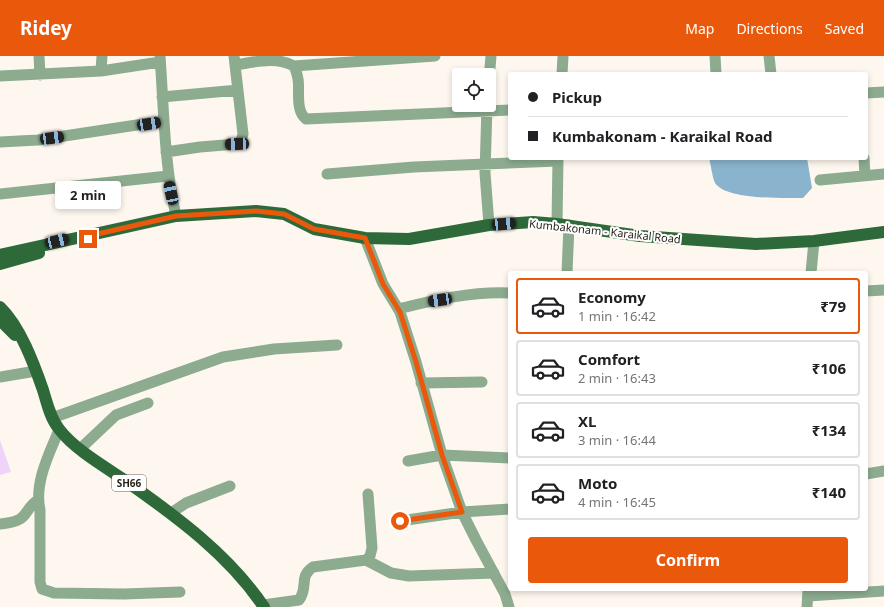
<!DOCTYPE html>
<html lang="en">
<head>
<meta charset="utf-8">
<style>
  :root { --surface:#fff; --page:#f6f6f6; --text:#202124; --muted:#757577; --line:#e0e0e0; --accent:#ea580c }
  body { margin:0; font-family:"Noto Sans",sans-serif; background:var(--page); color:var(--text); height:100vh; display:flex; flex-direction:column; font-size:15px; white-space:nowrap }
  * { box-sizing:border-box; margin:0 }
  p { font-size:13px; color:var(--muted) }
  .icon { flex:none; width:22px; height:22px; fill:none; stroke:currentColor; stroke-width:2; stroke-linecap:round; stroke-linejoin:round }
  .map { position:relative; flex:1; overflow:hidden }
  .side { position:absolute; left:508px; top:215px; width:360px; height:320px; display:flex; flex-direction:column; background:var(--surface); border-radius:4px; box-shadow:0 2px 6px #0003 }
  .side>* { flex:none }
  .hud { position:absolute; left:508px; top:16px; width:360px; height:88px; border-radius:4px; box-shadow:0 2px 6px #0003; display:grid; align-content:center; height:88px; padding:0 20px; background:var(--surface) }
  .tools { position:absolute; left:452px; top:12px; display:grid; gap:8px }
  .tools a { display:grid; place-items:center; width:44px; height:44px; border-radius:4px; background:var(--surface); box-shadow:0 2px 6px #0003; font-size:20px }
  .end { position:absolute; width:18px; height:18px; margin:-9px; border:5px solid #ea580c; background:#fff; box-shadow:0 0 0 2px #fff }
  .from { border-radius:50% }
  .bubble { position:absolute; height:28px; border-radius:4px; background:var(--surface); box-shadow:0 2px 6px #0003; font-size:13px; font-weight:700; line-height:28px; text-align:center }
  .car { position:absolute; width:12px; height:24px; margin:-12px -6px; border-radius:5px; box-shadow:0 0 3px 1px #0007; background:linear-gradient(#222 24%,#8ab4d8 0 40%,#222 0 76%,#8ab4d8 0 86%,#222 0) }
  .hud b { display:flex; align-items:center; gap:14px; height:38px; font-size:15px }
  .hud b+b { border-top:1px solid var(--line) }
  .hud i { width:10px; height:10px; background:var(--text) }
  ul { padding:7px 0 0; list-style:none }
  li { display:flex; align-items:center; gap:12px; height:56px; margin:0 8px 6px; padding:0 12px; border:2px solid var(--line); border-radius:4px }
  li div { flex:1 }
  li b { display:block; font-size:15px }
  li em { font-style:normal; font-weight:700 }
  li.active { border-color:var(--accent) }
  li>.icon { width:36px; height:36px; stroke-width:1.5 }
  .primary-button { display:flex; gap:8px; margin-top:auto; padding:8px 20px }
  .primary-button a { flex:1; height:46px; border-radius:4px; background:var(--accent); color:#fff; font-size:16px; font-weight:700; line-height:46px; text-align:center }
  header { display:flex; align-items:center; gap:24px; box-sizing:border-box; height:56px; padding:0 20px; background:var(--accent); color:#fff }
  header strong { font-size:19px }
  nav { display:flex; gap:22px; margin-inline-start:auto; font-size:14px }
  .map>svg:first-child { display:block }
  .water { fill:#8ab3cd }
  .building { fill:#f0d3f8 }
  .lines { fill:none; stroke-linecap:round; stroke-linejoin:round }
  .minor { stroke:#8cab8f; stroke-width:11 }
  .major { stroke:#2e6a39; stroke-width:12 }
  .route { stroke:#ea580c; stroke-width:5 }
  .labels { text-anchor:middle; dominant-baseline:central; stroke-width:4; stroke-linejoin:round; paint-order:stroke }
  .shield { fill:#fff; stroke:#66625d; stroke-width:1 }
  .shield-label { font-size:10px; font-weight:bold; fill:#241e17 }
  .street-label { font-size:11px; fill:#241e17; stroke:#fff }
</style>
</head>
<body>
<header>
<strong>Ridey</strong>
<nav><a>Map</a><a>Directions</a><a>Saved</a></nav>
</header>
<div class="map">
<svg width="884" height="551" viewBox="0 0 884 551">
  <rect width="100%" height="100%" fill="#fef7ef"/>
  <path class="water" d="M709 102H807L812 132 803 142C784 142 726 144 715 127 712 120 711 109 709 102Z"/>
  <path class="building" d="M0 384 11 416 0 419Z"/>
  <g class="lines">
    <path class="minor" d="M39 0 40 19
      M160 0C164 55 164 106 176 160
      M715 0 716 18
      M769 0 771 18
      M235 9C255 6 276 0 294 10 296 14 297 18 298 23 300 35 295 54 306 63L510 54
      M294 10 435 0
      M101 15 102 0
      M562 18 563 0
      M0 20 101 15 160 6
      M489 23 491 0
      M866 37 884 36
      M162 41 238 34
      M487 50 485 117 489 169
      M0 86 38 84 163 65
      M166 96 200 91 237 88 241 85 243 78 234 0
      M864 102 865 120
      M327 118 414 111 558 105
      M820 124 884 118
      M0 138 168 120
      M557 168 558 102
      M365 182 383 228 400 256 416 306 442 399 462 456 476 484 505 538 509 551
      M567 217 569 169
      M811 217 814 185
      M866 235 884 234
      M398 253C434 244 473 235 510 237
      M0 321 36 315
      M421 327 482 326
      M52 362 223 301 274 293 337 289
      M59 374C49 398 34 427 40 454V526L42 533 54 537 124 538 180 536
      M80 393 116 359 148 347
      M408 405 442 399 510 402
      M866 418 884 415
      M171 457 186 447 230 430
      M400 465 462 456 510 453
      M0 468C6 467 14 467 20 463 27 459 28 450 38 444
      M366 504 391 517 409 520 494 517
      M808 540 884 535
      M263 549 299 544C309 531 298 521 313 511L366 504 370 500 372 492 368 438
      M807 551 808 534"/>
    <path class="major" d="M0 199 176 160 256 155 284 158 314 173 365 182 409 183 489 169 533 166 557 168 640 180 756 188 814 185 884 176
      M0 208 39 197
      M0 251C20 270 34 308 43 334 47 347 50 362 59 373 74 393 105 411 126 425 177 461 229 499 264 551
      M0 264 15 279"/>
  </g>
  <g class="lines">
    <path class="route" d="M88 183 93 179 176 160 256 155 284 158 314 173 365 182 383 228 400 256 416 306 442 399 462 456 400 465"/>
  </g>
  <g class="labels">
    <rect class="shield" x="112" y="419" width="34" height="16" rx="3"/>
    <g class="shield-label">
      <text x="129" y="427">SH66</text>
    </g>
    <g class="street-label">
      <text transform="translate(605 175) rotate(6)">Kumbakonam - Karaikal Road</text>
    </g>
  </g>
</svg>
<div class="tools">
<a><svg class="icon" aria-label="locate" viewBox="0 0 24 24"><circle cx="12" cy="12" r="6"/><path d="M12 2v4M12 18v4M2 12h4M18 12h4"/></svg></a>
</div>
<i class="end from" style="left:400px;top:465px"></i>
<i class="end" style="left:88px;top:183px"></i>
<div class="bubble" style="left:55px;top:125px;width:66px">2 min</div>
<i class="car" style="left:149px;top:68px;rotate:81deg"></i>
<i class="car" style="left:52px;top:82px;rotate:83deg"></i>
<i class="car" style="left:237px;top:88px;rotate:268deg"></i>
<i class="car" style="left:171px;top:137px;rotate:348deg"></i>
<i class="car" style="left:504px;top:168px;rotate:85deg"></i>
<i class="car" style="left:57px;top:185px;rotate:77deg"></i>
<i class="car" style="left:440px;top:244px;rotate:262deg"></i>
<div class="hud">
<b><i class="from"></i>Pickup</b>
<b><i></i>Kumbakonam - Karaikal Road</b>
</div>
<section class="side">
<ul>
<li class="active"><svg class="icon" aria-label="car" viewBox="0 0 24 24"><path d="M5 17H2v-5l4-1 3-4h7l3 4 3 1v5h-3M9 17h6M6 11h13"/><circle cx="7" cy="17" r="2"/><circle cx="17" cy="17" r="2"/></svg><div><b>Economy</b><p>1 min · 16:42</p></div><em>₹79</em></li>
<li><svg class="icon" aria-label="car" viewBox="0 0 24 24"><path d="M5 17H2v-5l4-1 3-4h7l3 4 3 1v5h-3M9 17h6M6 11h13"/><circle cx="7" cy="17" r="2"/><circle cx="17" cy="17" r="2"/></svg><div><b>Comfort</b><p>2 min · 16:43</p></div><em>₹106</em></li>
<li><svg class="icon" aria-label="car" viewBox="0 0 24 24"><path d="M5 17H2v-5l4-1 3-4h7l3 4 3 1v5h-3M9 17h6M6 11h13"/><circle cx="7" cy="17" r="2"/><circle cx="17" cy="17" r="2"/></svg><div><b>XL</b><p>3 min · 16:44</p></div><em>₹134</em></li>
<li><svg class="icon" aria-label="car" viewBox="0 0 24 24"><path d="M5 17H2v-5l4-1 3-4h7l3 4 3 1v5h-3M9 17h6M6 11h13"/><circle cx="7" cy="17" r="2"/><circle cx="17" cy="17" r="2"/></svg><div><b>Moto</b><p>4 min · 16:45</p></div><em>₹140</em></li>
</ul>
<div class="primary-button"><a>Confirm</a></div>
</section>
</div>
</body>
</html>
